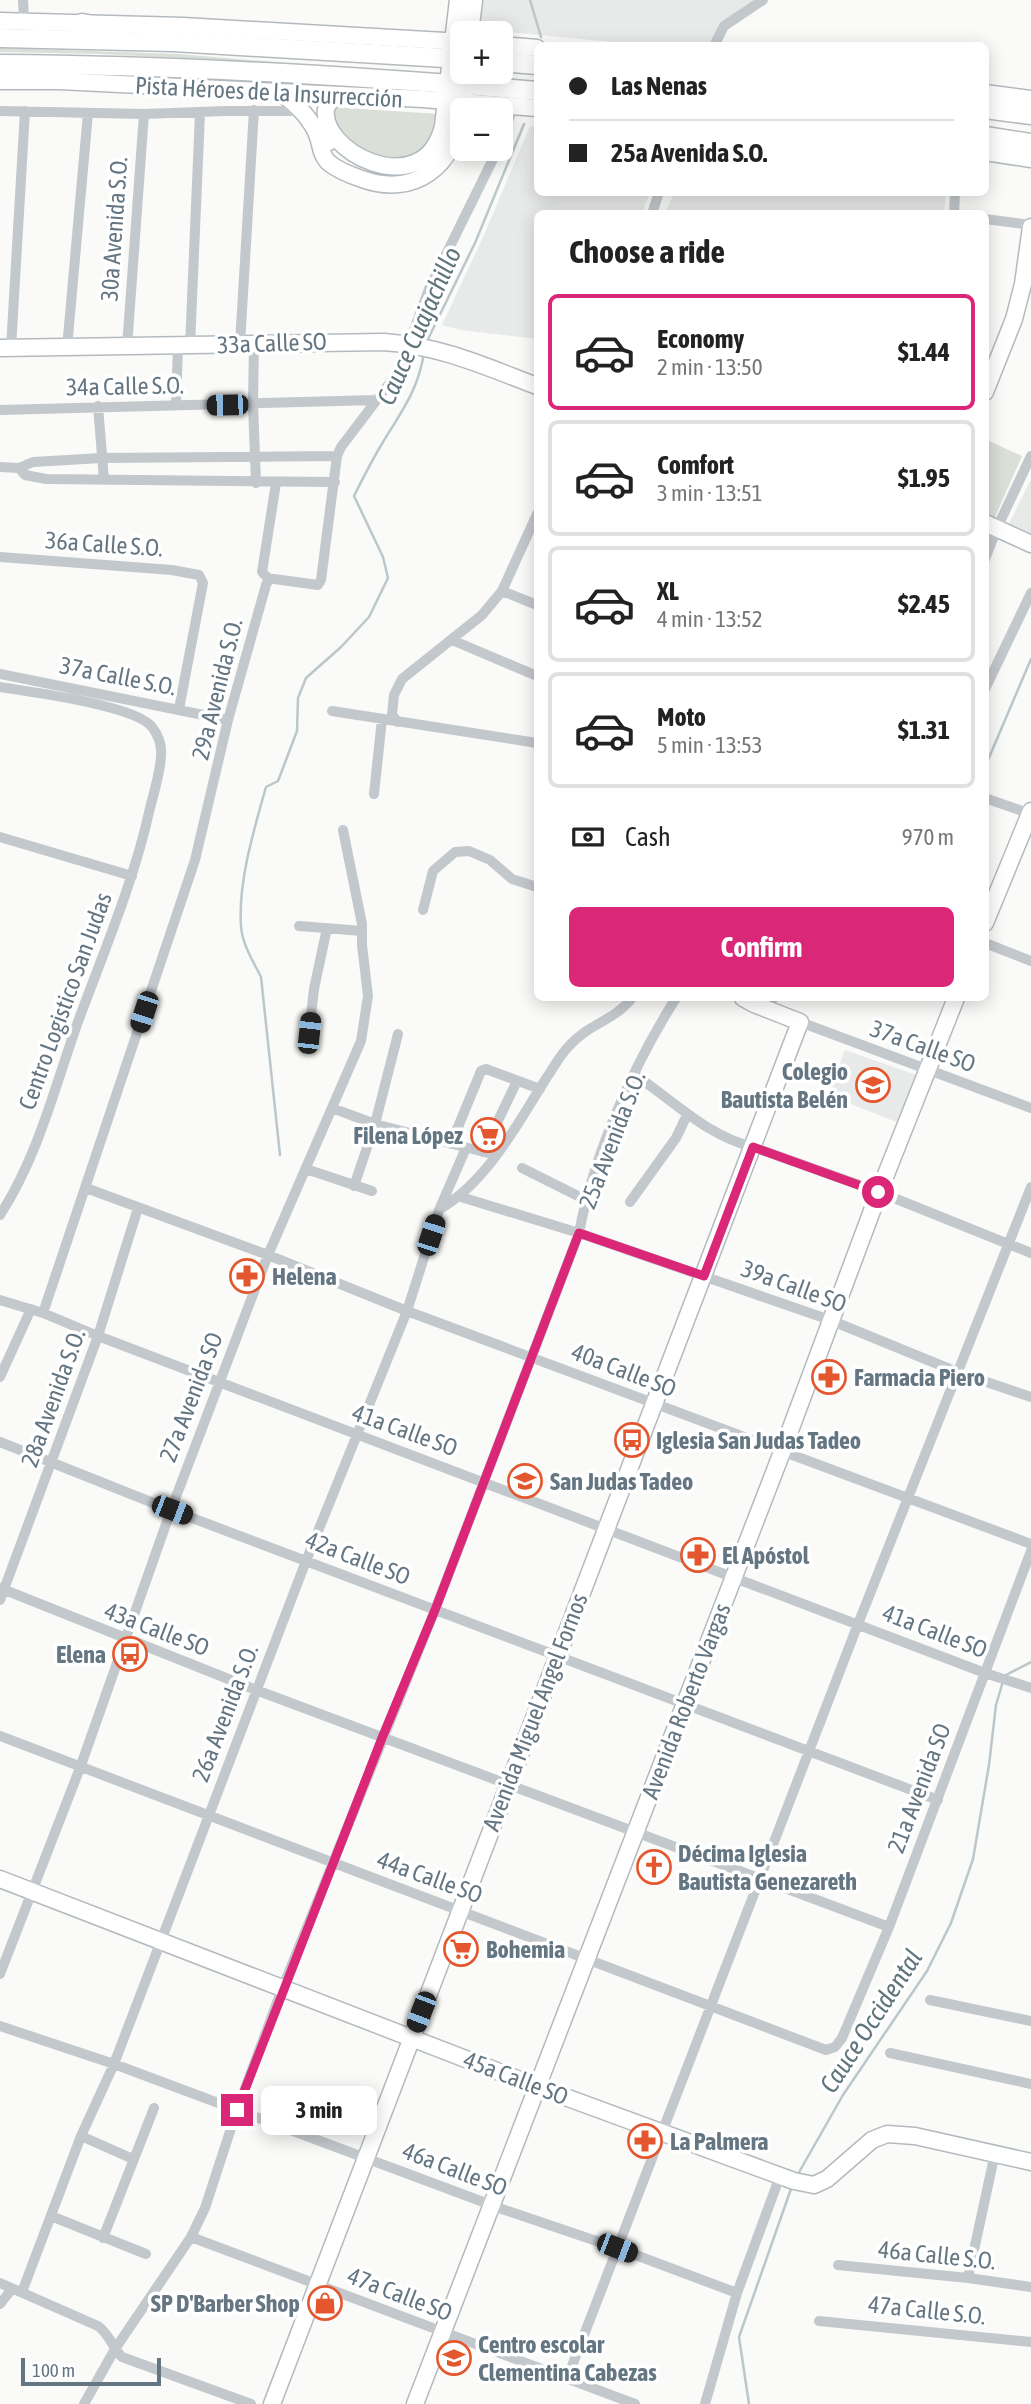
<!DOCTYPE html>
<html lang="en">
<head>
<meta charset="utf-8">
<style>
  :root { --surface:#fff; --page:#f2f2f2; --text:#222; --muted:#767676; --line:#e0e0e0; --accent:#db2777 }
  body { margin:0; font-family:"Asap Condensed",sans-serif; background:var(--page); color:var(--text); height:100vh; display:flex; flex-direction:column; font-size:26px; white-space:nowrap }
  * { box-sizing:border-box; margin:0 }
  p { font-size:23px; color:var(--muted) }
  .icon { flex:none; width:38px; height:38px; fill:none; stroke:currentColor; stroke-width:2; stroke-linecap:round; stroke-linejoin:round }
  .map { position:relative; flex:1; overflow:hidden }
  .details { position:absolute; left:534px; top:210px; width:455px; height:791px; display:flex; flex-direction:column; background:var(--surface); border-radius:10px; box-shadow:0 4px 18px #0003 }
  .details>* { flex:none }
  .banner { position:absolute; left:534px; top:42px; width:455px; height:154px; border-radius:10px; box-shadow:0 4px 18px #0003; display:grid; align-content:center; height:154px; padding:0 35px; background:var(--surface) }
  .controls { position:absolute; left:450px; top:21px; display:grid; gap:14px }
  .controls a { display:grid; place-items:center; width:63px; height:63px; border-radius:10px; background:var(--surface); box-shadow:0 4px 18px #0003; font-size:35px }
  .scale { position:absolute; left:21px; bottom:18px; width:140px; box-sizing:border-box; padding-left:7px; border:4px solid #657683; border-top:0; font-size:19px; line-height:24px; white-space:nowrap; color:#657683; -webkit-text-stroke:5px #fff; paint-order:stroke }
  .end { position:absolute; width:32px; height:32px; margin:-16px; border:9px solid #db2777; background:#fff; box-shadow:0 0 0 4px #fff }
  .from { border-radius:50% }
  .bubble { position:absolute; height:49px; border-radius:10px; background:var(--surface); box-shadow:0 4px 18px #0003; font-size:23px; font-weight:700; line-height:49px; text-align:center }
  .car { position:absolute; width:21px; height:42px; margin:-21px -10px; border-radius:9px; box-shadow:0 0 5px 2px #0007; background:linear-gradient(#222 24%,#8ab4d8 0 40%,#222 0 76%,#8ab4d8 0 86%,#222 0) }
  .banner b { display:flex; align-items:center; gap:24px; height:66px; font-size:26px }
  .banner b+b { border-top:2px solid var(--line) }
  .banner i { width:18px; height:18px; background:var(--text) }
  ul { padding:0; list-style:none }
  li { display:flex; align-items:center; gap:21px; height:116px; margin:0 14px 10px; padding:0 21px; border:4px solid var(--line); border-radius:10px }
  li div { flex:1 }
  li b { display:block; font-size:26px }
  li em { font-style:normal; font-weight:700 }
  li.active { border-color:var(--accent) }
  li>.icon { width:63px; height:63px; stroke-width:1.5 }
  h2 { padding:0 35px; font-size:32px; line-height:84px }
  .pay { display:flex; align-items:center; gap:18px; height:77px; padding:0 35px; font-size:26px }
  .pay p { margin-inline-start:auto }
  .primary-button { display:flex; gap:14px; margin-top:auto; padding:14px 35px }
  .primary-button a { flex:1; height:80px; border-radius:10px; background:var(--accent); color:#fff; font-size:28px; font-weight:700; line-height:80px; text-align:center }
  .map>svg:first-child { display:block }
  .built { fill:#e8e9e9 }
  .green { fill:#dadfd7 }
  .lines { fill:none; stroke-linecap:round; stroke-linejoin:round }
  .stream { stroke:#bbc7cb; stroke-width:2.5 }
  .secondary-casing { stroke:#b3babf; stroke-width:19 }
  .primary-casing { stroke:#b5babe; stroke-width:21 }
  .street { stroke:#c3c8cc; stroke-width:10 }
  .secondary { stroke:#fff; stroke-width:16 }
  .primary { stroke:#fff; stroke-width:18 }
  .route { stroke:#db2777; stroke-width:9 }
  .labels { text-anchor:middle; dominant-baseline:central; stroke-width:7; stroke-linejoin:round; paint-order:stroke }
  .street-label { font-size:24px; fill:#657683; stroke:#fff }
  .poi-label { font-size:24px; font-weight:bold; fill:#657683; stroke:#fff; text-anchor:start }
  .water-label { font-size:26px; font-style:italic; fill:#60757c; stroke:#fff }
</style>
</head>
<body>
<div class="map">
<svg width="1031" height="2404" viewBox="0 0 1031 2404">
  <rect width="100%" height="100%" fill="#fafaf8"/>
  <path class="built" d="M480 0H763L730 22 714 45H643L477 29Z
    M530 126 537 127V192L650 193 642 213 537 214V339L461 330 442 325 484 235Z
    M674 193V192L946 193 944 213H665Z
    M1031 479V536L1008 526Z
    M845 1050 919 1076 899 1123 828 1095Z"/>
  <path class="green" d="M0 48 178 54 286 63 98 54 0 52Z
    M331 107 439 114 426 150 399 163 362 151 331 126Z
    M985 439 1022 456 994 519 985 515Z"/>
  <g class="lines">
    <path class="stream" d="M530 0 541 37
      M426 343 475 243 524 124
      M985 767 1031 659
      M772 1004 780 998
      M280 1155 261 977C253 961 242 944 241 926 238 881 254 830 266 787L278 781 297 731 298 698 306 678 341 647 369 617 388 578 383 557 354 496C363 478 372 460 383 442 402 411 418 390 424 353
      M1006 1675 1031 1662
      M798 2174 843 2095 927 1971 951 1923 973 1859 989 1765 996 1705 1003 1681
      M749 2404 739 2337 792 2186"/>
    <g class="secondary-casing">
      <path id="secondary" d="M0 21 183 26 462 42
        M470 33 474 0
        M500 45 537 48
        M0 81H59L423 99 537 108
        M280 92C295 103 312 119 318 137 321 146 321 155 328 162 337 170 350 175 362 179 415 198 454 166 462 113
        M985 93 1031 99
        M337 95 327 105C313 150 424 206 443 126L458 0
        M464 97 466 72
        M310 122 329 142
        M985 152 1031 159
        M0 348 384 342C441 346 484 366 537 386
        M985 392 1014 319 1023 284 1031 227
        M985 523 1031 544
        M985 923 1031 811
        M0 1879 538 2087 794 2181 814 2185 827 2179 872 2140 887 2134 915 2136 1031 2162
        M272 2404 800 1022 754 1004 743 998
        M415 2404 782 1452 879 1192 956 998"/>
    </g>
    <g class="primary-casing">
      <path id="primary" d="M82 23 122 32
        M0 38 173 42 462 59
        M500 62 537 65
        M0 64C179 65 359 76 537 91
        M985 109 1031 115
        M985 136 1031 143"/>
    </g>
    <path class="street" d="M23 0 24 21
      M714 46 724 26 763 0
      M0 111 144 114 226 111H292L299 108
      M500 141 510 116
      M652 214 659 192
      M954 214 955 192
      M985 219 1031 225
      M240 344 254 110
      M254 344 253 404 256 483
      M190 346 200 113
      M127 347 144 114
      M11 348 25 111
      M67 348 88 113
      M176 405 178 346
      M98 406 104 480
      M0 410 376 400
      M0 467 19 468 33 462 101 458 337 456
      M19 468 25 475 46 479 335 482
      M0 557 172 570 199 575 203 583 179 709
      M985 559 997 528 1031 456
      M269 579 262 572 276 483
      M502 591 537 605
      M452 640 537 676
      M0 674 228 720
      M0 687C30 692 135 705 152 727 159 736 162 745 161 756 160 774 154 792 150 808 134 881 105 949 79 1019 55 1085 39 1155 0 1215
      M985 689 1031 593
      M332 711 537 743
      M398 722 392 715 394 695 402 679 482 615 502 591 537 514
      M374 794 382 719
      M985 798 1031 814
      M0 837 132 876
      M423 910 433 871 455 852 469 851 490 860 512 879 537 887
      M299 926 362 931
      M985 943 1031 961
      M800 1022 1031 1108
      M309 1033 314 989 327 928
      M635 1075C674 1101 707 1136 753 1147L879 1192 1031 1253
      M332 1108 375 1124 496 1155
      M451 1144 481 1071 486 1069 540 1089
      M483 1152 517 1081
      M522 1168 586 1200
      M306 1169 372 1191
      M354 1186 375 1124 398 1034
      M86 1188 268 1255 407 1311 1031 1544
      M461 1197 579 1233 830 1320 957 1372 1031 1397
      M630 1202 676 1138 687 1115
      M440 1209C488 1181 517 1124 547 1077 554 1067 560 1055 569 1046 588 1024 614 1021 632 998
      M0 1300 43 1313 98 1336 985 1673 1031 1688
      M43 1313 195 860 228 720 266 585 269 579H274L318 585 321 580 337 456 341 447 395 376 404 357 429 289 498 149
      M0 1377 31 1309
      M0 1442 171 1510 938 1800
      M0 1588 256 1690 889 1927
      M0 1600 98 1336 138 1208
      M0 1736 826 2050 835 2047 842 2038 889 1927 1031 1551
      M0 1974 80 1768 171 1510 268 1255 361 1041 368 996 362 945V924L343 830
      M930 2000 1031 2021
      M0 2026 114 2064 502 2209 617 2248 737 2293
      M890 2053 1031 2084
      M81 2136 133 2159
      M51 2216 146 2254
      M191 2237 635 2404
      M103 2238 154 2108
      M838 2265 968 2278 1031 2287
      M968 2278 995 2153
      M0 2283 98 2326C110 2335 112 2347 122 2357L251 2404
      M22 2292 81 2136 114 2064 306 1561 407 1311 439 1210 466 1148
      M0 2304 12 2289
      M819 2321 1031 2342
      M567 2379 858 1624 1031 1187
      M84 2404 115 2349 191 2237 205 2208 237 2110 282 1989 435 1610 579 1233C594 1153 633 1066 676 998
      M705 2404 737 2293 780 2176"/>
    <use href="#secondary" class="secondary"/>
    <use href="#primary" class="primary"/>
  </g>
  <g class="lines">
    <path class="route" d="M237 2110 382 1738 435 1610 579 1233 704 1276 753 1147 878 1192"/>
  </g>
  <defs>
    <g id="school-ring" transform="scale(1.75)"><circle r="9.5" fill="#fff" stroke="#e4572e" stroke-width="1.5"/><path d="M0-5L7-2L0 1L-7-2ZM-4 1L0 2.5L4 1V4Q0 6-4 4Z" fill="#e4572e"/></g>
    <g id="supermarket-ring" transform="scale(1.75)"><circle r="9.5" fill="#fff" stroke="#e4572e" stroke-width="1.5"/><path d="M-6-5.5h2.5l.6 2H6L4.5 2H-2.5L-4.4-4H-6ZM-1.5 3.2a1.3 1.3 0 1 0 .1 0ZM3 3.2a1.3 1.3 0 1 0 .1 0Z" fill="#e4572e"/></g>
    <g id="pharmacy-ring" transform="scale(1.75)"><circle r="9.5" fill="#fff" stroke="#e4572e" stroke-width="1.5"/><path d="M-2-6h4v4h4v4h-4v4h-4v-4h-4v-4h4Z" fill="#e4572e"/></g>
    <g id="bus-ring" transform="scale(1.75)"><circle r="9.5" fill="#fff" stroke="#e4572e" stroke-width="1.5"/><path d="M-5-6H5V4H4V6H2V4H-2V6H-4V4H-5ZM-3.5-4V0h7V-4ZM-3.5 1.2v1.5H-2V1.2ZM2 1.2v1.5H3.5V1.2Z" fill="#e4572e"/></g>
    <g id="university-ring" transform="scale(1.75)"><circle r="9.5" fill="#fff" stroke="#e4572e" stroke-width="1.5"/><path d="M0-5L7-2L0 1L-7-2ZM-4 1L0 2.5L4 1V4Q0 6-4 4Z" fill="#e4572e"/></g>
    <g id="church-ring" transform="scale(1.75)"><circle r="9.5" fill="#fff" stroke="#e4572e" stroke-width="1.5"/><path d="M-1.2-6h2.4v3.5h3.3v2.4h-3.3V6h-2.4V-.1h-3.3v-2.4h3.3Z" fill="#e4572e"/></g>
    <g id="shop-ring" transform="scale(1.75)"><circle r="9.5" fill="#fff" stroke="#e4572e" stroke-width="1.5"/><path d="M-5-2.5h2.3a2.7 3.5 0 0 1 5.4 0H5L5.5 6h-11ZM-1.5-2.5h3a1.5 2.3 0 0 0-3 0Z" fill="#e4572e"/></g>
  </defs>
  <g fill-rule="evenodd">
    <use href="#school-ring" x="873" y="1085"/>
    <use href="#supermarket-ring" x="488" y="1135"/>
    <use href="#pharmacy-ring" x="247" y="1276"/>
    <use href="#pharmacy-ring" x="829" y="1377"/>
    <use href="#bus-ring" x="632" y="1440"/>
    <use href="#university-ring" x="525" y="1481"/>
    <use href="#pharmacy-ring" x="698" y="1555"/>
    <use href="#bus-ring" x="130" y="1654"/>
    <use href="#church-ring" x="654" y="1867"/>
    <use href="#supermarket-ring" x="461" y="1949"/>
    <use href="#pharmacy-ring" x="645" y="2141"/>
    <use href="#shop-ring" x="325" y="2303"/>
    <use href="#school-ring" x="454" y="2358"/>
  </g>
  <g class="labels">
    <g class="street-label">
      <text transform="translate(269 92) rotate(3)">Pista Héroes de la Insurrección</text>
      <text transform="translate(114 229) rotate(-86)">30a Avenida S.O.</text>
      <text transform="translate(272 343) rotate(-2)">33a Calle SO</text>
      <text transform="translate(125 386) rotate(-1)">34a Calle S.O.</text>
      <text transform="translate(104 544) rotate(4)">36a Calle S.O.</text>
      <text transform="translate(118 676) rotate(11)">37a Calle S.O.</text>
      <text transform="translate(217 689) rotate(-76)">29a Avenida S.O.</text>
      <text transform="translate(65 1001) rotate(-70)">Centro Logistico San Judas</text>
      <text transform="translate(923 1046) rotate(20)">37a Calle SO</text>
      <text transform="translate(612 1140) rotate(-69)">25a Avenida S.O.</text>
      <text transform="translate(794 1286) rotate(20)">39a Calle SO</text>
      <text transform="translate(624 1370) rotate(21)">40a Calle SO</text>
      <text transform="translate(191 1397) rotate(-69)">27a Avenida SO</text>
      <text transform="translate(53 1398) rotate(-70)">28a Avenida S.O.</text>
      <text transform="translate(405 1430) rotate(20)">41a Calle SO</text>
      <text transform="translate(358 1558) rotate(21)">42a Calle SO</text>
      <text transform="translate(157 1629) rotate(21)">43a Calle SO</text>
      <text transform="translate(935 1631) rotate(21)">41a Calle SO</text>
      <text transform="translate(686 1701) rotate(-69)">Avenida Roberto Vargas</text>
      <text transform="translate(535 1712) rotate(-69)">Avenida Miguel Angel Fornos</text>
      <text transform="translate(225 1713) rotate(-69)">26a Avenida S.O.</text>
      <text transform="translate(919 1788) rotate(-69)">21a Avenida SO</text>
      <text transform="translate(430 1877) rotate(20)">44a Calle SO</text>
      <text transform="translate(516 2078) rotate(21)">45a Calle SO</text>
      <text transform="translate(455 2169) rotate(21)">46a Calle SO</text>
      <text transform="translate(937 2255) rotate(6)">46a Calle S.O.</text>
      <text transform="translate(400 2294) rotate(21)">47a Calle SO</text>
      <text transform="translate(927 2310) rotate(6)">47a Calle S.O.</text>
    </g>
    <g class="poi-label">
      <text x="848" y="1071" text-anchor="end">Colegio<tspan x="848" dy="28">Bautista Belén</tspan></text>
      <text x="463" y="1135" text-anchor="end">Filena López</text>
      <text x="272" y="1276">Helena</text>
      <text x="854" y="1377">Farmacia Piero</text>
      <text x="656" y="1440">Iglesia San Judas Tadeo</text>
      <text x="550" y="1481">San Judas Tadeo</text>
      <text x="722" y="1555">El Apóstol</text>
      <text x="106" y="1654" text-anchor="end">Elena</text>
      <text x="678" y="1853">Décima Iglesia<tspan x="678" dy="28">Bautista Genezareth</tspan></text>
      <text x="486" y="1949">Bohemia</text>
      <text x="670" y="2141">La Palmera</text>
      <text x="300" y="2303" text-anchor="end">SP D'Barber Shop</text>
      <text x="478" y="2344">Centro escolar<tspan x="478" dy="28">Clementina Cabezas</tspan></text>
    </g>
    <g class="water-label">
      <text transform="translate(419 326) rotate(-66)">Cauce Cuajachillo</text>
      <text transform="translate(871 2021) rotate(-57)">Cauce Occidental</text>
    </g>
  </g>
</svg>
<div class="controls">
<a>+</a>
<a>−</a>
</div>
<div class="scale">100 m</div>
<i class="end from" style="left:878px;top:1192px"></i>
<i class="end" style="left:237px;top:2110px"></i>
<div class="bubble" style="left:261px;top:2086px;width:116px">3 min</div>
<i class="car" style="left:227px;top:405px;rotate:269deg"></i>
<i class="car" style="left:144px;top:1012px;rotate:198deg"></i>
<i class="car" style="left:309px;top:1033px;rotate:6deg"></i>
<i class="car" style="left:431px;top:1235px;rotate:18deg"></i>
<i class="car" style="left:172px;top:1510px;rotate:111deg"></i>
<i class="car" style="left:421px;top:2012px;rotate:201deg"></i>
<i class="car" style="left:617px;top:2248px;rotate:111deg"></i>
<div class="banner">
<b><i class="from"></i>Las Nenas</b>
<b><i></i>25a Avenida S.O.</b>
</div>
<section class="details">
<h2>Choose a ride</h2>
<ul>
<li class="active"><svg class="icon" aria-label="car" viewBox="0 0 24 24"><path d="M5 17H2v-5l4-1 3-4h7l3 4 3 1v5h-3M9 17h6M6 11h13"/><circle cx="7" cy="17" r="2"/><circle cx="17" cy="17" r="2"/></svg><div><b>Economy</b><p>2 min · 13:50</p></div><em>$1.44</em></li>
<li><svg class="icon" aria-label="car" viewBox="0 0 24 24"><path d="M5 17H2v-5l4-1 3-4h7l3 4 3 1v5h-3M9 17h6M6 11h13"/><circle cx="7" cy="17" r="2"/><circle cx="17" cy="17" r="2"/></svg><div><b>Comfort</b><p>3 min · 13:51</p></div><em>$1.95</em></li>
<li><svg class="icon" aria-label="car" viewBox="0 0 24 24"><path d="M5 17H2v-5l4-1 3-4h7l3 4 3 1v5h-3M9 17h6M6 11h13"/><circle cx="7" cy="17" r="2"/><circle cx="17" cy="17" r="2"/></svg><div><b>XL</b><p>4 min · 13:52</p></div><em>$2.45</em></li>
<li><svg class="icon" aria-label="car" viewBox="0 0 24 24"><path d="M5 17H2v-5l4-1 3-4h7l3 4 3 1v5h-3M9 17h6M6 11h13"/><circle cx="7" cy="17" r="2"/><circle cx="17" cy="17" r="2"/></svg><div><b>Moto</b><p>5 min · 13:53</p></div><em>$1.31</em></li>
</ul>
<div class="pay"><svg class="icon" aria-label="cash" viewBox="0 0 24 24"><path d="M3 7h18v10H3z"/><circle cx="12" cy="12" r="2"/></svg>Cash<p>970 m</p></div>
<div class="primary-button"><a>Confirm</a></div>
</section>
</div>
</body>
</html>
